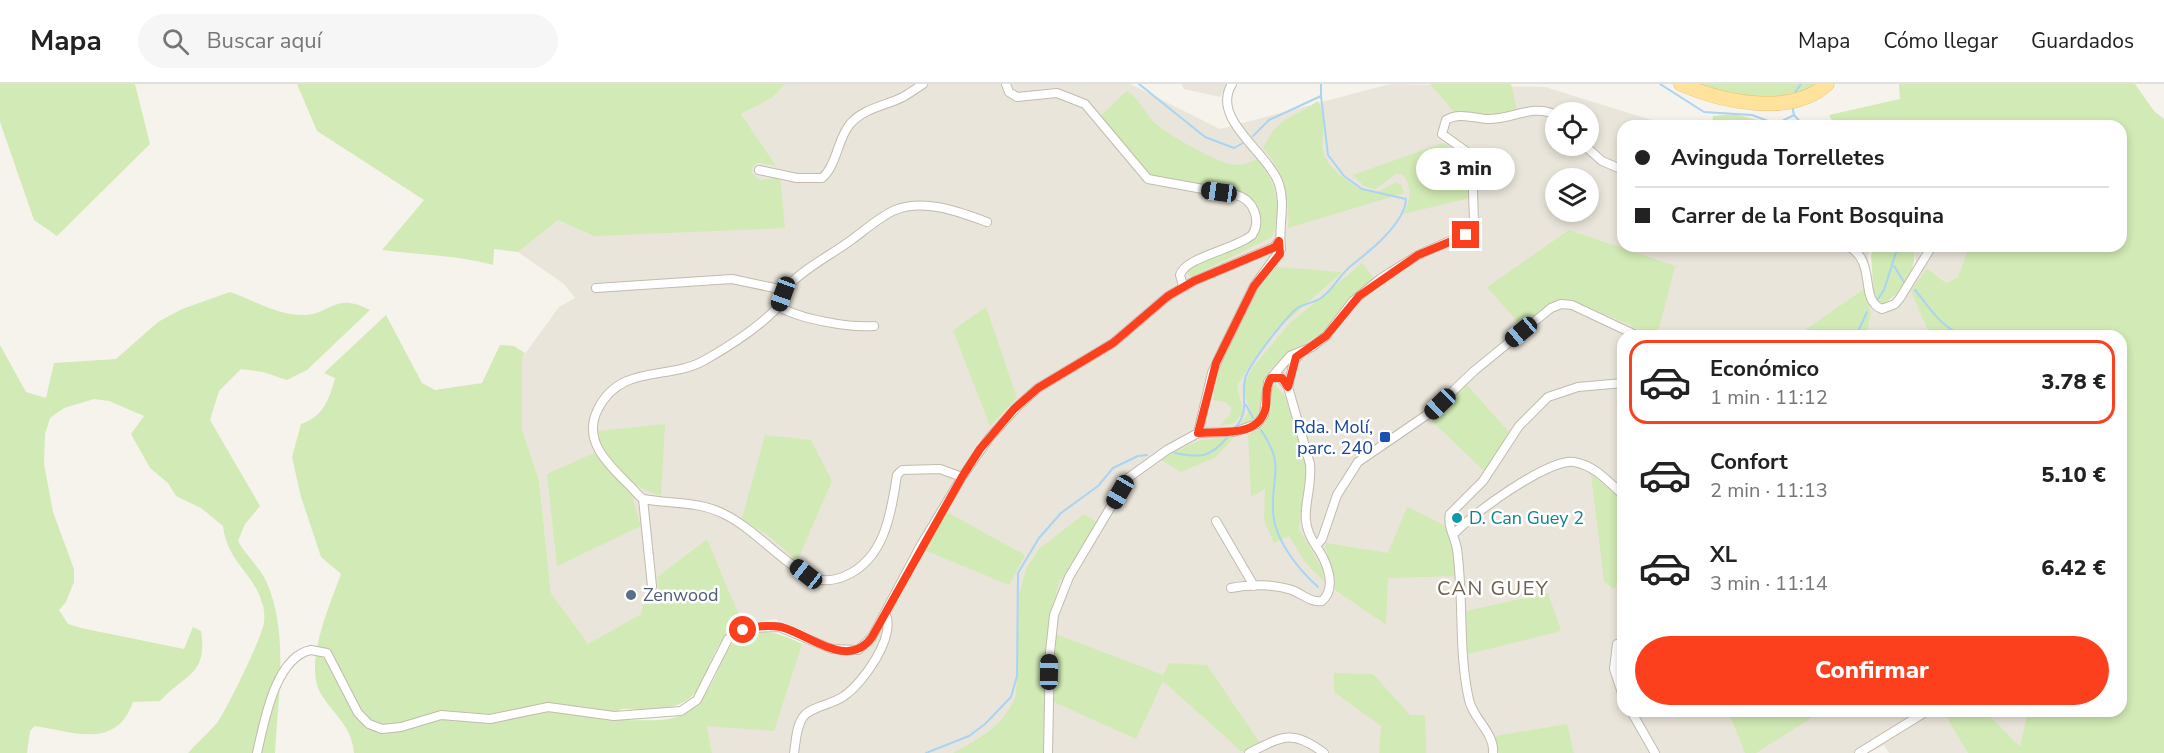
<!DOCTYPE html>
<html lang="es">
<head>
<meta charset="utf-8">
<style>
  :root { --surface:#fff; --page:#f6f6f6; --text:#222; --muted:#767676; --line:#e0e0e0; --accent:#fc3f1d }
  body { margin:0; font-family:"Nunito Sans",sans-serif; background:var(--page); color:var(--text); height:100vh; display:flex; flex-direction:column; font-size:22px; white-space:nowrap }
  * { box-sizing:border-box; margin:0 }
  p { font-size:20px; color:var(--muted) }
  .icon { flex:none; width:33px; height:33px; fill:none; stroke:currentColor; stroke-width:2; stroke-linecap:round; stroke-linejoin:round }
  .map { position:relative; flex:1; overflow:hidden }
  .sheet { position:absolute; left:1617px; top:246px; width:510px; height:387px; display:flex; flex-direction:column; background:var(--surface); border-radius:18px; box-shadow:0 3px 9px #0003 }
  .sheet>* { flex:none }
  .hud { position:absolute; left:1617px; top:36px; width:510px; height:132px; border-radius:18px; box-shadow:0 3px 9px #0003; display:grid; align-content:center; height:132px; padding:0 18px; background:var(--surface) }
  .tools { position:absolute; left:1545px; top:18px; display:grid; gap:12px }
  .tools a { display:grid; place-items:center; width:54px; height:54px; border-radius:50%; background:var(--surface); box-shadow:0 3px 9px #0003; font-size:30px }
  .end { position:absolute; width:27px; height:27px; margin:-14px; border:8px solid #fc3f1d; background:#fff; box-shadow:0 0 0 3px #fff }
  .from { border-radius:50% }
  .bubble { position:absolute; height:42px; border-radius:21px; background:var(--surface); box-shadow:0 3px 9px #0003; font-size:20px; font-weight:800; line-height:42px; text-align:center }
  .car { position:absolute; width:18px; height:36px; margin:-18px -9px; border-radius:8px; box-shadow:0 0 4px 2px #0007; background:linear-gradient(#222 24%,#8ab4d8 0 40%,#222 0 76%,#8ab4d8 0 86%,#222 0) }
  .hud b { display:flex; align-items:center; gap:21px; height:57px; font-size:22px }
  .hud b+b { border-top:2px solid var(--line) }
  .hud i { width:15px; height:15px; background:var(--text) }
  ul { padding:10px 0 0; list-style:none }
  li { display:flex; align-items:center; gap:18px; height:84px; margin:0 12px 9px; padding:0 6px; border:3px solid transparent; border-radius:18px }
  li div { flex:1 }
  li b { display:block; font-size:22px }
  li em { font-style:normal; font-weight:800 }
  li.on { border-color:var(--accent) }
  li>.icon { width:54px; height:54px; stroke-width:1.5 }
  .action { display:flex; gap:12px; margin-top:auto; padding:12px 18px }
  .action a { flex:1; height:69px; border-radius:36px; background:var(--accent); color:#fff; font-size:24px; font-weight:800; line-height:69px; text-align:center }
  header { display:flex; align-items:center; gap:36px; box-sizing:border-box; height:84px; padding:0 30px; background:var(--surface); border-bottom:2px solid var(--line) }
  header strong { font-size:28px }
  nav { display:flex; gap:33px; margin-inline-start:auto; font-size:21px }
  .search { width:420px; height:54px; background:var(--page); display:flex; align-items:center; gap:15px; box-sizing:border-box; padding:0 21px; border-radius:33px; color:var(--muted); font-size:22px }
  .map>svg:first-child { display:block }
  .residential { fill:#eae5da; fill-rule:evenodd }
  .green { fill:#d2eab5 }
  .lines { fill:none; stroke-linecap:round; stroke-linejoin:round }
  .stream { stroke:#a9d4f2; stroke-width:2 }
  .street-casing { stroke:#c2bbae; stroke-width:10 }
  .primary-casing { stroke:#e6c16a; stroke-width:15 }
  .street { stroke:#fff; stroke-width:8 }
  .primary { stroke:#ffe39c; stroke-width:14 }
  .route { stroke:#fc3f1d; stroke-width:8 }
  .transit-dot { fill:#1a4fb4; stroke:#fff; stroke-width:2 }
  .culture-dot { fill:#0f9aa8; stroke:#fff; stroke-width:2 }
  .service-dot { fill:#5c6f8a; stroke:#fff; stroke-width:2 }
  .labels { text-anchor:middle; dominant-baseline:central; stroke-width:5; stroke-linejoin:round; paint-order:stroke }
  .transit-label { font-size:18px; fill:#164399; stroke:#fff; text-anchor:end }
  .culture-label { font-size:18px; fill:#0d838f; stroke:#fff; text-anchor:start }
  .service-label { font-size:18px; fill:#4e5e75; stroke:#fff; text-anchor:start }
  .neighbourhood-label { font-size:20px; letter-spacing:1.5px; fill:#6e6250; stroke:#fff }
</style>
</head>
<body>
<header>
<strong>Mapa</strong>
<div class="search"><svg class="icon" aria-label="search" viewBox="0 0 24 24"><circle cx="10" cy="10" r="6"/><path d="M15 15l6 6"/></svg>Buscar aquí</div>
<nav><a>Mapa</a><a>Cómo llegar</a><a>Guardados</a></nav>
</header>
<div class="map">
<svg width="2164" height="669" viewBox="0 0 2164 669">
  <rect width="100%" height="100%" fill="#f6f3ec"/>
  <path class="residential" d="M785 0H1130L1220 45 1390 0 1545 3 1671 42H1623V162H1871L1868 172 1872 215 1883 222 1897 215 1916 180 1914 162H1969L1958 193 1946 199 1927 184 1912 207 1930 252H1867L1871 229 1865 204 1806 246 1809 252H1623V627H2028L2021 664 1964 669H1889L1884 661 1868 669H712L707 642 798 568 808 549 775 535 743 540 707 455 657 493 658 506 647 508 641 530 588 561 551 509 539 396 522 345V274L559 223 575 214 564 200 518 168 558 136 593 152 780 102V93L760 96 752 89 753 83 757 79 775 82 741 30 772 14ZM1556 28H1588V62H1556ZM1556 94H1588V128H1556Z
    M1181 0H1228L1220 13 1184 5Z"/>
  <path class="green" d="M0 0H135L150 60 57 152 34 136 0 38Z
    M297 0H785L772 14 741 30 776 82 757 79 753 83 752 89 760 96 780 93 785 144 593 152 558 136 518 168 494 165 493 181C456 171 420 171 382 166L424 116 317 47Z
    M1430 0H1511L1517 26 1492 31 1455 29Z
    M1691 0H1834L1767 15 1708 6Z
    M1899 0H2135L2154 27 2164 35V669H1968L1943 627H1985L2020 663 2028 627H2121V252H1930L1911 207 1927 184 1946 199 1958 193 1969 162H2121V42H1835L1829 31 1900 15Z
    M1127 7C1139 15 1143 25 1151 35 1162 48 1213 76 1229 80 1239 82 1248 80 1257 75 1276 97 1283 124 1272 153L1193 192 1188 191 1189 185 1255 153C1261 145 1262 137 1258 127 1240 88 1178 111 1148 89 1131 78 1113 48 1100 32Z
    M1318 17C1334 50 1305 65 1345 95 1355 102 1362 107 1375 109L1396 98 1401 101 1404 109 1288 144C1290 113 1284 87 1263 64 1279 31 1291 36 1318 17Z
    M1734 30 1782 42H1712L1713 32Z
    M1443 59C1472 74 1467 85 1470 114L1403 130C1411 116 1413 102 1402 90H1396L1375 105 1364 102 1353 91Z
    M1569 146 1675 182 1657 252H1647L1628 240 1576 218 1548 221 1522 243 1487 203Z
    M1873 162H1914C1917 187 1905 207 1883 220L1874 214 1871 172Z
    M1362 179 1374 194 1346 219 1318 253 1287 269 1270 286 1262 302 1260 330 1249 340 1238 343 1250 326 1242 303 1253 283 1290 239Z
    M1276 183 1342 188 1280 243 1253 276 1237 302 1243 328 1234 339 1220 342 1230 330 1232 324 1225 318 1213 316C1217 274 1247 213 1276 183Z
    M1865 204 1871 229 1867 252H1809L1805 246Z
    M230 208C253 216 278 231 303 231 330 231 335 207 370 226L307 286 287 296 263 288 241 285 219 307 210 336 260 422 245 440 238 457C246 472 260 483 267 499 289 551 278 613 275 669H188C197 659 208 649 217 639 226 627 263 552 264 538 265 533 264 524 262 519 253 487 228 480 223 442L201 424 176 412 168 399 150 384 131 350 144 332 109 317 94 315 64 324 50 334 45 350 44 380 53 428 74 485V498L66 518 59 526 68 540 81 544 184 565 193 543 201 547C208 591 186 589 160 617L133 618C116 666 74 648 35 642L30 647 27 669H0V261L26 308 46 314 54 279 116 275 158 238 182 225Z
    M986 223 1017 314 990 342 953 246Z
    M386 231 422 299 435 306 482 299 500 261 514 262 525 269 522 274V345L539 396 551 509 588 560 641 530 647 508 658 506 657 493 707 455 743 540C705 556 712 606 682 619 665 627 640 625 621 625L618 627 617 636C668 636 690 643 715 593 721 580 726 566 735 556 760 542 779 548 802 560L774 647 707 642 712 669H354C351 640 335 633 321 610 303 580 330 521 341 490L321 473 301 413 292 373 301 340C323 333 330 314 335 294L324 289Z
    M1275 300 1285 313 1307 383 1299 445 1322 484 1324 498 1305 478 1289 452 1274 459 1264 436 1265 405 1251 413 1248 350C1273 341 1267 324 1272 302Z
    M1466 300 1510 349 1485 388 1429 334Z
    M665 340 661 411C634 407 600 374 598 347Z
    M765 351 811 356 832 397 797 477 770 453 742 435Z
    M1235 352 1216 373 1181 388 1160 375 1201 356Z
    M594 369 632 412 641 442 557 482 547 390Z
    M1591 390 1623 416V495L1613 505 1604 497Z
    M1407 423 1444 441 1452 460 1457 492 1388 494 1386 543 1385 540 1335 506 1334 490 1325 463 1326 459 1388 469Z
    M947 428 1025 471 1009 501 924 466Z
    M1084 430 1097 438 1062 496 1060 495 1049 536 1043 669H953C979 655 1007 640 1016 610L1019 511 1026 485 1039 465Z
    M1548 509 1561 547 1468 570 1466 527Z
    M1056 550 1163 591 1169 579 1207 581 1260 659 1242 668 1163 597 1136 655 1054 618Z
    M1334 589 1373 590 1410 631H1425L1426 669H1379L1381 642 1334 608Z
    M1728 627H1822L1756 669H1745Z
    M1567 640 1574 669H1499L1495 652Z"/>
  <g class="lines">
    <path class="stream" d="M1139 0 1205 53 1234 64 1243 59
      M1660 0 1704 28 1752 31 1776 40 1794 31 1792 21
      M1792 13 1801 0
      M1794 31 1804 42
      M1253 52 1269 36 1321 12V0
      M1894 182 1904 198
      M1915 206C1932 226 1937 239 1962 252
      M1878 215 1884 206 1898 162
      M1856 252 1867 228
      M1246 321 1253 334
      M1236 343C1250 325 1241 315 1245 295 1248 281 1284 236 1296 225 1302 220 1314 219 1321 214 1334 205 1340 190 1352 181 1370 167 1405 139 1406 115L1362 105 1344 92 1328 71 1321 12
      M1261 346C1285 382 1272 388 1273 425 1273 454 1297 484 1318 503
      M1175 369C1201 374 1209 374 1227 354
      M926 669 969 652 985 640 1011 613 1017 592 1018 489 1039 454 1061 429 1098 402 1113 384 1138 372 1147 371"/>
    <g class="street-casing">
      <path id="street" d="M1006 0 1009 8 1017 13 1057 9 1085 20 1148 95 1236 111C1253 115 1262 136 1252 151 1236 165 1185 173 1180 191L1183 202
        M1585 62 1602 77 1623 86
        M759 86 797 94H822C837 81 837 56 850 40 864 24 885 22 903 13 910 9 917 4 923 0
        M1848 162C1878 178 1858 216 1882 225L1895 220 1900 214 1932 162
        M596 204 732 195 784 206
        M778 222C799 235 849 244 874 242
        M1271 294 1290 272 1312 263 1326 252 1353 217 1380 195 1418 171 1470 148 1474 138 1472 76 1467 68 1442 50 1446 36C1458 28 1474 34 1487 35 1511 36 1533 19 1556 31
        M1288 303 1294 277 1302 268
        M1198 349 1212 289 1222 267 1254 202 1281 165C1278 143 1286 121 1279 100 1268 68 1210 35 1232 0
        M962 393 940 385 902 386 897 391C891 429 885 475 845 492 833 497 820 498 809 492 778 475 756 446 724 430 699 417 670 420 643 415 637 411 633 404 627 399 607 379 582 356 598 325 621 279 669 297 705 276 728 263 756 245 775 226 781 219 781 209 788 202 805 184 829 172 850 157 864 147 879 133 895 126 924 114 960 128 987 138
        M643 415 652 502
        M1216 437 1254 502
        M1453 451C1470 431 1549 374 1574 378 1594 381 1609 398 1623 411
        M1231 504C1249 500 1274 500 1292 506 1302 510 1311 519 1322 517 1338 503 1326 476 1316 462
        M1617 560 1614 585 1623 612
        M1631 627 1655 669
        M257 669C264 639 275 573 311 566L327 569 358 629 369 640 382 645 401 643 441 631 490 635 548 623 614 632 681 627 697 616 728 555 750 544 779 543 832 565 858 566 872 553 921 461 962 393 989 354 1018 322 1038 304 1113 259 1168 212 1194 197 1274 163 1279 157
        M794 669C796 657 796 643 803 633 811 622 832 621 844 612 863 599 897 552 885 529
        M1048 669 1050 568 1054 531 1069 493 1128 394 1167 366 1198 349 1234 348 1257 340 1264 331 1268 298 1271 294 1280 293 1288 303 1310 380C1313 413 1295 432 1316 462L1322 455 1337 411 1358 378 1431 328 1474 287 1551 224 1561 220 1572 221 1638 252
        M1249 669C1283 652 1292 645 1324 669
        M1493 669C1495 649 1473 635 1469 616 1458 567 1464 515 1457 465 1455 453 1447 442 1450 430L1483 397 1519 342 1548 313 1578 303 1623 299
        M1859 669 1927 627"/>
    </g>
    <g class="primary-casing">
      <path id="primary" d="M1681 0C1722 18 1791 33 1827 0"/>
    </g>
    <use href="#street" class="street"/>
    <use href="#primary" class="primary"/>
  </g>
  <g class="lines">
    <path class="route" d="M743 546C755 542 768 541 781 543 809 550 848 587 872 553L962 393 980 365 1014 325 1038 304 1113 259 1168 212 1194 197 1275 163 1279 157 1280 170 1254 202 1216 279 1198 349C1222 347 1261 354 1266 322 1267 312 1265 303 1271 294H1282L1288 303 1296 273 1326 252 1359 212 1418 171 1466 151"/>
  </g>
  <rect class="transit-dot" x="1379" y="347" width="12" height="12" rx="3"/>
  <circle class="culture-dot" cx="1457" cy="434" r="6"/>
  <circle class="service-dot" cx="631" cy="511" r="6"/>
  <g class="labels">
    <g class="transit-label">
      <text x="1373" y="343">Rda. Molí,<tspan x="1373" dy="21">parc. 240</tspan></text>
    </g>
    <g class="culture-label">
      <text x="1469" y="434">D. Can Guey 2</text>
    </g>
    <g class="service-label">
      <text x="643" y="511">Zenwood</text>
    </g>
    <g class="neighbourhood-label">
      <text x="1493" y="504">CAN GUEY</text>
    </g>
  </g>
</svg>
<div class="tools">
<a><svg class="icon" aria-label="locate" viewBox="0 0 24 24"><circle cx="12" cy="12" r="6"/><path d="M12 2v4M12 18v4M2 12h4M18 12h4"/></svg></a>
<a><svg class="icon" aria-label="layers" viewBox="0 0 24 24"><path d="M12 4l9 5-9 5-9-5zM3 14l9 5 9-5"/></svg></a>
</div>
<i class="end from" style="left:743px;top:546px"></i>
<i class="end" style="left:1466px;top:151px"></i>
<div class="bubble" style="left:1416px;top:64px;width:99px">3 min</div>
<i class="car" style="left:1219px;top:108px;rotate:278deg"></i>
<i class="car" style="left:783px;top:210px;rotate:200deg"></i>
<i class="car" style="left:1521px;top:248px;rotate:230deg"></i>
<i class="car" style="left:1440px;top:320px;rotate:226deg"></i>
<i class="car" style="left:1120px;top:408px;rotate:210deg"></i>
<i class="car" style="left:806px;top:490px;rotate:308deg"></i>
<i class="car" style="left:1049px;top:588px;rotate:1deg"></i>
<div class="hud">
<b><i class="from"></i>Avinguda Torrelletes</b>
<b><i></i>Carrer de la Font Bosquina</b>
</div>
<section class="sheet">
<ul>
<li class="on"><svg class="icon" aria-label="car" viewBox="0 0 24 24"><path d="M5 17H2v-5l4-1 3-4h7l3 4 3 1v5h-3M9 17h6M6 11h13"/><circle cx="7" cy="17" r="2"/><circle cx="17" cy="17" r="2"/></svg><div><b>Económico</b><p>1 min · 11:12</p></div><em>3.78 €</em></li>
<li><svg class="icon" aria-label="car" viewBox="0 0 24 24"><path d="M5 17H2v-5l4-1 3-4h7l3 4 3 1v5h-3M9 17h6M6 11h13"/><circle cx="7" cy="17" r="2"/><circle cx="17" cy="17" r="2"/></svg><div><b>Confort</b><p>2 min · 11:13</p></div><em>5.10 €</em></li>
<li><svg class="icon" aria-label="car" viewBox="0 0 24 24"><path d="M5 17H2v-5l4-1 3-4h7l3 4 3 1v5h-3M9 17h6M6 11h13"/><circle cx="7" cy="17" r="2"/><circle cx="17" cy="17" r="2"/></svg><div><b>XL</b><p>3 min · 11:14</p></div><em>6.42 €</em></li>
</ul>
<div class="action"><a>Confirmar</a></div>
</section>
</div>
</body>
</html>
